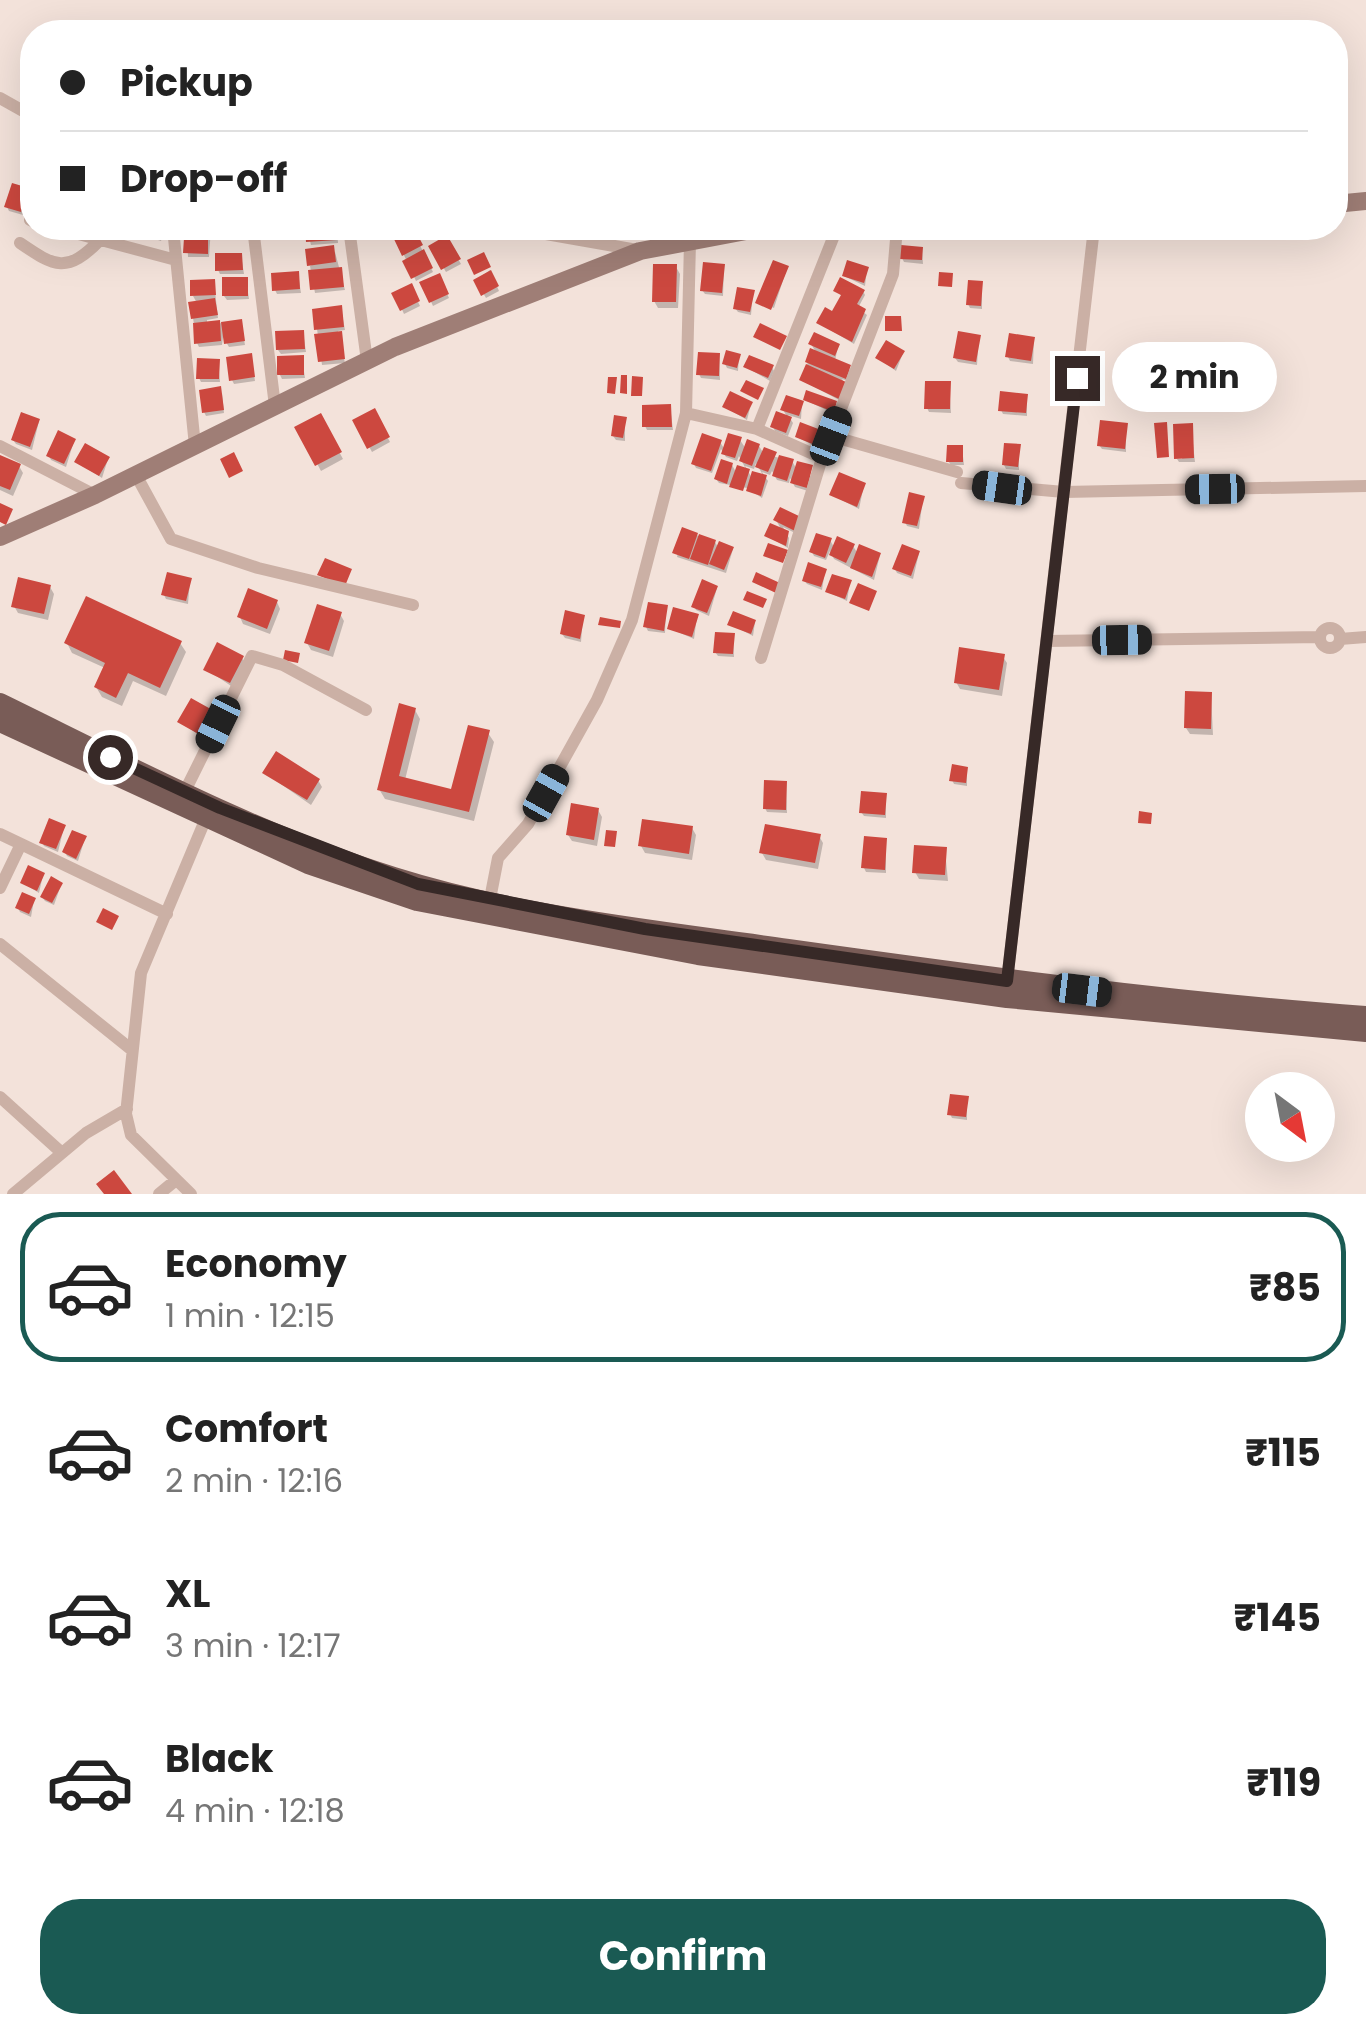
<!DOCTYPE html>
<html lang="en">
<head>
<meta charset="utf-8">
<style>
  :root { --surface:#fff; --page:#f2f2f2; --text:#222; --muted:#767676; --line:#e0e0e0; --accent:#1a5a53 }
  body { margin:0; font-family:Poppins,sans-serif; background:var(--page); color:var(--text); height:100vh; display:flex; flex-direction:column; font-size:38px; white-space:nowrap }
  * { box-sizing:border-box; margin:0 }
  p { font-size:32px; color:var(--muted) }
  .icon { flex:none; width:55px; height:55px; fill:none; stroke:currentColor; stroke-width:2; stroke-linecap:round; stroke-linejoin:round }
  .map { position:relative; height:1194px; overflow:hidden }
  .side { display:flex; flex-direction:column; background:var(--surface); flex:1 }
  .side>* { flex:none }
  .guide { position:absolute; left:20px; top:20px; width:1328px; height:220px; border-radius:40px; box-shadow:0 10px 40px #0002; display:grid; align-content:center; height:220px; padding:0 40px; background:var(--surface) }
  .needle { width:65px; rotate:148deg }
  .controls { position:absolute; left:1245px; top:1072px; display:grid; gap:20px }
  .controls a { display:grid; place-items:center; width:90px; height:90px; border-radius:50%; background:var(--surface); box-shadow:0 10px 40px #0002; font-size:50px }
  .end { position:absolute; width:45px; height:45px; margin:-22px; border:12px solid #372927; background:#fff; box-shadow:0 0 0 5px #fff }
  .from { border-radius:50% }
  .bubble { position:absolute; height:70px; border-radius:35px; background:var(--surface); box-shadow:0 10px 40px #0002; font-size:32px; font-weight:700; line-height:70px; text-align:center }
  .car { position:absolute; width:30px; height:60px; margin:-30px -15px; border-radius:12px; box-shadow:0 0 8px 2px #0007; background:linear-gradient(#222 24%,#8ab4d8 0 40%,#222 0 76%,#8ab4d8 0 86%,#222 0) }
  .guide b { display:flex; align-items:center; gap:35px; height:95px; font-size:38px }
  .guide b+b { border-top:2px solid var(--line) }
  .guide i { width:25px; height:25px; background:var(--text) }
  ul { padding:18px 0 0; list-style:none }
  li { display:flex; align-items:center; gap:30px; height:150px; margin:0 20px 15px; padding:0 20px; border:5px solid transparent; border-radius:40px }
  li div { flex:1 }
  li b { display:block; font-size:38px }
  li em { font-style:normal; font-weight:700 }
  li.current { border-color:var(--accent) }
  li>.icon { width:90px; height:90px; stroke-width:1.5 }
  .primary-button { display:flex; gap:20px; margin-top:auto; padding:20px 40px }
  .primary-button a { flex:1; height:115px; border-radius:40px; background:var(--accent); color:#fff; font-size:40px; font-weight:700; line-height:115px; text-align:center }
  .map>svg:first-child { display:block }
  .shadow { fill:#0003; fill-rule:evenodd }
  .building { fill:#cc483f }
  .lines { fill:none; stroke-linecap:round; stroke-linejoin:round }
  .minor { stroke:#cbb0a5; stroke-width:12 }
  .secondary { stroke:#9f7e76; stroke-width:18 }
  .primary { stroke:#795c57; stroke-width:20 }
  .route { stroke:#372927; stroke-width:12 }
</style>
</head>
<body>
<div class="map">
<svg width="1366" height="1194" viewBox="0 0 1366 1194">
  <rect width="100%" height="100%" fill="#f3e2da"/>
  <path class="shadow" d="M27 190 23 215 9 211 7 207Z
    M136 228H165L161 241 137 233Z
    M187 228H211L209 257H188Z
    M217 228H241V234L219 233Z
    M307 228H337L338 243 311 245Z
    M412 229 433 272 416 281 396 238Z
    M446 238 461 264 446 272 431 247Z
    M922 249 923 264 904 262 902 258Z
    M335 252 345 290 315 293 310 266Z
    M241 255 244 274H220L218 270Z
    M676 267 680 274 678 308H658L654 301Z
    M724 267 723 296 705 294 702 290Z
    M787 268 774 308 758 302Z
    M867 269 865 286 844 276Z
    M490 270 499 291 486 298 476 281Z
    M298 274 301 293 277 294 275 290Z
    M439 276 449 298 433 306 422 283Z
    M246 279 249 299 227 300 224 296Z
    M214 282 218 318 207 320V324L241 322 245 345 229 347 223 337 222 345 199 347 197 343 193 318 197 303 193 296Z
    M982 284V309L970 308 968 304Z
    M411 287 420 306 404 314 395 294Z
    M836 291H863L865 295 858 308 867 315 854 344 819 323 834 315 843 297Z
    M753 293 751 315 738 312 735 308Z
    M341 308 345 330 338 331 345 363 322 365 317 329Z
    M303 332 306 352 281 354 278 350Z
    M979 337 977 365 958 362 955 358Z
    M1034 339 1033 364 1010 361 1008 357Z
    M811 344 838 346 835 361 852 371 848 381 842 379 847 388 841 401 801 380 812 352 817 354Z
    M903 353 896 371 878 358Z
    M719 355 720 380 701 378 699 374Z
    M739 356 738 371 727 368 725 364Z
    M302 358 305 378 282 379 280 375Z
    M252 360 255 381 234 384 232 380Z
    M218 361 220 382H201L199 378Z
    M746 367H772L774 371 770 381Z
    M949 384 951 413 929 412 927 408Z
    M222 393 224 413 206 416 204 412Z
    M1027 396V416L1003 414 1001 410Z
    M805 400 838 407 835 414Z
    M802 403 801 419 788 415 793 423 788 436 775 431 773 427 788 418 783 410Z
    M751 404 747 420 725 407Z
    M670 406 673 430H647L645 426Z
    M374 411 390 442 372 452 355 421Z
    M320 416 343 459 321 471 298 428Z
    M625 419V441L616 440 613 436Z
    M39 421 32 450 16 444 13 440Z
    M1126 425V452L1102 449 1099 445Z
    M1191 425 1195 462H1179L1177 459H1182Z
    M819 432 817 447 797 437Z
    M740 440 746 449 759 446 764 454 792 461 797 470 811 468 808 491 795 487 790 478 789 483 777 480 772 471 770 475 762 472 768 481 762 498 747 488 719 483 716 479 732 465 737 474 747 471 739 456 737 461 726 457 721 449 712 473 696 468 694 464 720 442 725 450ZM756 463 764 477 752 478 745 466 754 469Z
    M74 441 66 467 51 460 49 456Z
    M1019 447V470L1006 469 1004 465Z
    M962 448 964 465H951L948 461Z
    M0 458 19 466 23 473 13 496 0 490Z
    M108 459 102 478 77 462Z
    M864 485 859 509 832 495Z
    M923 498 919 529 907 526 905 522Z
    M781 510 797 534 783 527 789 538 788 548 767 536 782 531 776 520Z
    M683 530 715 542 719 549H733L726 573 677 557Z
    M830 540 835 549 853 546 858 554 880 555 874 580 834 559 830 551 826 560 814 556 812 552Z
    M919 553 913 579 897 573 895 569Z
    M825 571 822 590 807 584 804 580Z
    M190 580 188 604 166 599 164 595Z
    M850 582 847 601 828 592Z
    M50 587 54 594 48 620 18 613 14 606Z
    M717 588 709 616 696 610 694 606Z
    M277 602 280 609 270 634 243 624 240 617Z
    M666 608 665 633 648 631 646 627Z
    M340 614 344 621 333 657 311 650 307 643Z
    M697 616 694 639 669 628Z
    M583 617 581 642 565 638 562 634Z
    M755 622 753 636 730 624Z
    M733 635 734 657 718 656 715 652Z
    M67 643H180L186 652 166 696 133 681 122 706 102 697 96 687 105 668 72 653Z
    M1003 657 1007 663 1002 696 960 689 956 682Z
    M242 658 246 665 234 688 206 669Z
    M1211 694 1213 735 1190 734 1186 728Z
    M415 710 420 719 405 780 453 792 488 733 494 742 474 821 385 799 379 789Z
    M214 714 217 718 205 739 180 722Z
    M967 769V786L954 784 952 780Z
    M265 773 318 780 322 787 311 805Z
    M786 783 787 813 767 812 765 808Z
    M886 796V818L864 816 861 812Z
    M598 810 602 817 597 846 572 841 568 835Z
    M64 827 58 852 44 846 42 842Z
    M692 828 696 835 692 860 645 853 641 846Z
    M819 836 823 843 818 869 766 860 762 853Z
    M85 838 78 861 67 856 65 852Z
    M886 840V873L866 872 864 868Z
    M945 850 948 881 919 879 915 872Z
    M43 875 39 893 23 883Z
    M61 885 54 905 45 901 42 897Z
    M34 900 31 917 20 912 18 908Z
    M967 1098V1120L952 1118 950 1114Z"/>
  <path class="building" d="M12 183 29 188 21 212 4 207Z
    M128 228H162L159 238Z
    M184 228H209L210 234 185 237Z
    M305 228H336L337 240 306 242Z
    M414 228 423 245 402 256 393 237Z
    M447 235 461 259 441 270 428 246Z
    M184 238H208V254L183 253Z
    M334 245 336 262 307 266 305 249Z
    M901 245 923 247 922 260 899 259Z
    M424 249 433 268 411 279 402 261Z
    M484 252 491 267 474 275 467 260Z
    M215 253H242L243 270 215 271Z
    M773 260 789 266 771 310 755 303Z
    M847 260 869 267 864 283 842 276Z
    M703 262 725 264 722 293 700 291Z
    M653 264H677L676 302H652Z
    M342 267 344 287 310 290 308 270Z
    M491 270 499 286 481 296 473 280Z
    M299 271 300 289 272 291 271 273Z
    M939 272 953 273 952 287 938 286Z
    M440 273 449 294 429 303 419 282Z
    M222 277H248V296H222Z
    M840 277 865 290 857 304 866 309 852 342 816 323 825 307 832 311 841 295 833 291Z
    M215 279 216 295 190 296V280Z
    M968 280 983 281 981 306 966 305Z
    M412 283 420 301 400 311 391 293Z
    M737 287 755 290 750 312 733 309Z
    M215 298 218 315 191 319 188 302Z
    M342 305 344 327 314 330 312 309Z
    M885 316H901L902 331H885Z
    M242 319 245 341 224 344 221 322Z
    M220 320 221 341 194 344 193 323Z
    M760 323 787 336 780 350 753 337Z
    M304 330 305 349 276 350 275 331Z
    M342 331 345 359 318 362 314 334Z
    M958 331 981 335 976 362 953 358Z
    M814 332 840 344 835 356 808 344Z
    M1009 333 1035 337 1031 361 1005 357Z
    M886 340 905 351 894 369 875 358Z
    M810 348 851 365 846 379 805 362Z
    M726 350 741 354 737 368 722 364Z
    M698 352 720 353 719 376 696 375Z
    M252 353 255 377 229 381 226 357Z
    M304 355V375H277V356Z
    M749 355 774 365 768 378 743 367Z
    M197 358 220 359 219 379H196Z
    M806 364 846 382 839 399 799 380Z
    M621 375H627V394L620 393Z
    M632 376 643 377 642 396H631Z
    M608 377H617L615 394 607 393Z
    M746 380 764 388 758 400 740 391Z
    M925 381H951L950 409H924Z
    M221 386 224 410 202 413 199 390Z
    M806 390 837 401 834 412 803 400Z
    M730 391 753 402 745 418 722 407Z
    M1000 391 1028 394 1026 413 998 411Z
    M786 395 804 401 799 416 780 410Z
    M671 404 672 427H642V405Z
    M375 408 390 437 367 449 352 420Z
    M776 411 792 417 786 433 770 427Z
    M21 412 40 419 30 447 11 440Z
    M321 413 342 452 315 466 294 427Z
    M614 415 627 417 623 438 611 436Z
    M1100 420 1128 423 1125 449 1097 446Z
    M800 422 821 430 815 445 795 437Z
    M1167 422 1169 457 1157 458 1154 423Z
    M1193 423 1194 458 1174 459 1173 424Z
    M58 430 76 439 64 464 46 456Z
    M702 433 722 440 711 471 691 464Z
    M728 433 742 437 735 458 721 454Z
    M747 439 760 444 752 466 739 461Z
    M85 443 110 457 99 476 74 462Z
    M1004 443 1021 444 1018 467 1002 465Z
    M947 445H963V462H946Z
    M764 447 777 452 768 472 755 467Z
    M234 452 243 471 229 478 220 459Z
    M0 455 21 464 10 490 0 486Z
    M779 455 794 459 787 481 772 476Z
    M721 459 733 463 727 484 714 479Z
    M797 461 813 465 807 488 790 483Z
    M737 465 750 469 743 491 729 487Z
    M752 471 767 475 761 496 746 491Z
    M839 472 866 483 857 507 829 495Z
    M909 492 925 496 917 526 902 523Z
    M0 503 13 509 6 525 0 522Z
    M780 507 801 517 795 531 773 520Z
    M770 523 789 531 786 546 764 536Z
    M682 527 698 533 689 559 672 553Z
    M816 533 832 538 825 558 809 552Z
    M699 534 716 540 708 565 690 559Z
    M837 536 855 544 846 563 829 555Z
    M719 541 734 547 724 570 709 564Z
    M768 543 788 550 783 563 763 556Z
    M859 544 881 553 872 577 850 568Z
    M902 544 920 551 911 576 892 569Z
    M325 558 352 569 345 586 317 575Z
    M808 562 827 569 821 587 802 581Z
    M167 572 192 578 186 601 161 595Z
    M756 572 780 583 776 593 752 582Z
    M832 574 852 580 845 599 825 592Z
    M18 577 51 585 44 614 11 607Z
    M702 579 718 586 707 613 691 607Z
    M858 583 877 591 869 611 849 603Z
    M248 588 278 600 267 629 237 617Z
    M747 591 767 599 763 608 743 600Z
    M86 596 182 641 160 688 128 673 116 698 94 687 105 663 64 643Z
    M648 602 668 605 664 631 643 627Z
    M317 604 342 612 329 651 304 643Z
    M673 607 699 614 692 637 667 629Z
    M565 610 585 615 580 639 560 634Z
    M733 611 756 620 751 634 727 625Z
    M600 617 621 621 620 628 598 625Z
    M715 632 735 633 733 654 713 653Z
    M217 642 244 656 230 683 203 670Z
    M959 647 1005 654 999 690 954 683Z
    M285 650 300 653 298 663 283 660Z
    M1185 691 1212 692 1211 729 1184 728Z
    M191 698 216 712 202 736 177 722Z
    M399 703 416 708 399 776 451 789 468 725 490 730 469 812 377 790Z
    M276 751 320 779 307 800 262 773Z
    M952 764 968 767 966 783 949 781Z
    M764 780 787 781 786 810 763 809Z
    M861 791 887 793 885 815 859 813Z
    M571 803 599 808 594 840 566 835Z
    M1139 811 1152 813 1151 824 1138 823Z
    M49 818 66 825 56 849 39 843Z
    M642 819 693 826 689 854 638 846Z
    M765 824 821 834 815 863 759 853Z
    M72 830 87 836 76 859 62 852Z
    M606 830 617 831 615 847 604 846Z
    M864 836 887 838 885 870 861 868Z
    M914 845 947 847 945 875 912 873Z
    M28 865 45 873 37 891 20 883Z
    M51 876 63 883 52 903 40 897Z
    M22 892 36 898 29 914 15 908Z
    M103 908 119 916 112 930 96 922Z
    M950 1094 969 1096 966 1117 947 1115Z
    M114 1170 132 1194H104L96 1184Z"/>
  <g class="lines">
    <path class="minor" d="M0 98 32 116
      M30 220 32 221
      M56 228 176 260
      M173 228 195 446
      M253 228 275 406
      M349 228 367 361
      M512 228 637 250
      M20 243C55 267 67 274 100 240
      M686 413 757 429 822 458
      M757 429 837 228
      M831 436 957 472
      M0 446 95 495
      M136 475 171 539 258 568 413 605
      M961 483 1064 492 1366 486
      M1320 638a10 10 0 1 1 20 0a10 10 0 1 1-20 0Z
      M1340 639 1366 637
      M1047 641 1320 637
      M761 658 822 458 893 274 897 228
      M185 791 252 656 283 665 366 710
      M0 834 21 844 0 888
      M21 844 167 914
      M490 899 498 858 528 824 597 700 632 620 686 413 690 241
      M0 944 132 1050
      M1007 981 1094 228
      M0 1097 62 1153
      M13 1194 86 1133 127 1109
      M159 1194 176 1180
      M191 1194 131 1135 126 1114 141 973 206 818"/>
    <path class="secondary" d="M1335 204 1366 201
      M0 537 95 495 395 347 640 251 762 228"/>
    <path class="primary" d="M0 703C125 764 261 836 394 877 521 917 657 930 788 949 981 976 1172 1002 1366 1016
      M0 722 308 864 417 901 698 955 1007 998 1366 1032"/>
  </g>
  <g class="lines">
    <path class="route" d="M110 757 220 808 418 884 645 929 1007 981 1077 378"/>
  </g>
</svg>
<div class="controls">
<a><svg class="needle" viewBox="-14 -14 28 28"><path d="M0-13l5 13h-10z" fill="#e53935"/><path d="M0 13l5-13h-10z" fill="#767676"/></svg></a>
</div>
<i class="end from" style="left:110px;top:757px"></i>
<i class="end" style="left:1077px;top:378px"></i>
<div class="bubble" style="left:1112px;top:342px;width:165px">2 min</div>
<i class="car" style="left:831px;top:436px;rotate:21deg"></i>
<i class="car" style="left:1002px;top:488px;rotate:278deg"></i>
<i class="car" style="left:1215px;top:489px;rotate:269deg"></i>
<i class="car" style="left:1122px;top:640px;rotate:89deg"></i>
<i class="car" style="left:218px;top:724px;rotate:206deg"></i>
<i class="car" style="left:546px;top:793px;rotate:29deg"></i>
<i class="car" style="left:1082px;top:990px;rotate:97deg"></i>
<div class="guide">
<b><i class="from"></i>Pickup</b>
<b><i></i>Drop-off</b>
</div>
</div>
<section class="side">
<ul>
<li class="current"><svg class="icon" aria-label="car" viewBox="0 0 24 24"><path d="M5 17H2v-5l4-1 3-4h7l3 4 3 1v5h-3M9 17h6M6 11h13"/><circle cx="7" cy="17" r="2"/><circle cx="17" cy="17" r="2"/></svg><div><b>Economy</b><p>1 min · 12:15</p></div><em>₹85</em></li>
<li><svg class="icon" aria-label="car" viewBox="0 0 24 24"><path d="M5 17H2v-5l4-1 3-4h7l3 4 3 1v5h-3M9 17h6M6 11h13"/><circle cx="7" cy="17" r="2"/><circle cx="17" cy="17" r="2"/></svg><div><b>Comfort</b><p>2 min · 12:16</p></div><em>₹115</em></li>
<li><svg class="icon" aria-label="car" viewBox="0 0 24 24"><path d="M5 17H2v-5l4-1 3-4h7l3 4 3 1v5h-3M9 17h6M6 11h13"/><circle cx="7" cy="17" r="2"/><circle cx="17" cy="17" r="2"/></svg><div><b>XL</b><p>3 min · 12:17</p></div><em>₹145</em></li>
<li><svg class="icon" aria-label="car" viewBox="0 0 24 24"><path d="M5 17H2v-5l4-1 3-4h7l3 4 3 1v5h-3M9 17h6M6 11h13"/><circle cx="7" cy="17" r="2"/><circle cx="17" cy="17" r="2"/></svg><div><b>Black</b><p>4 min · 12:18</p></div><em>₹119</em></li>
</ul>
<div class="primary-button"><a>Confirm</a></div>
</section>
</body>
</html>
